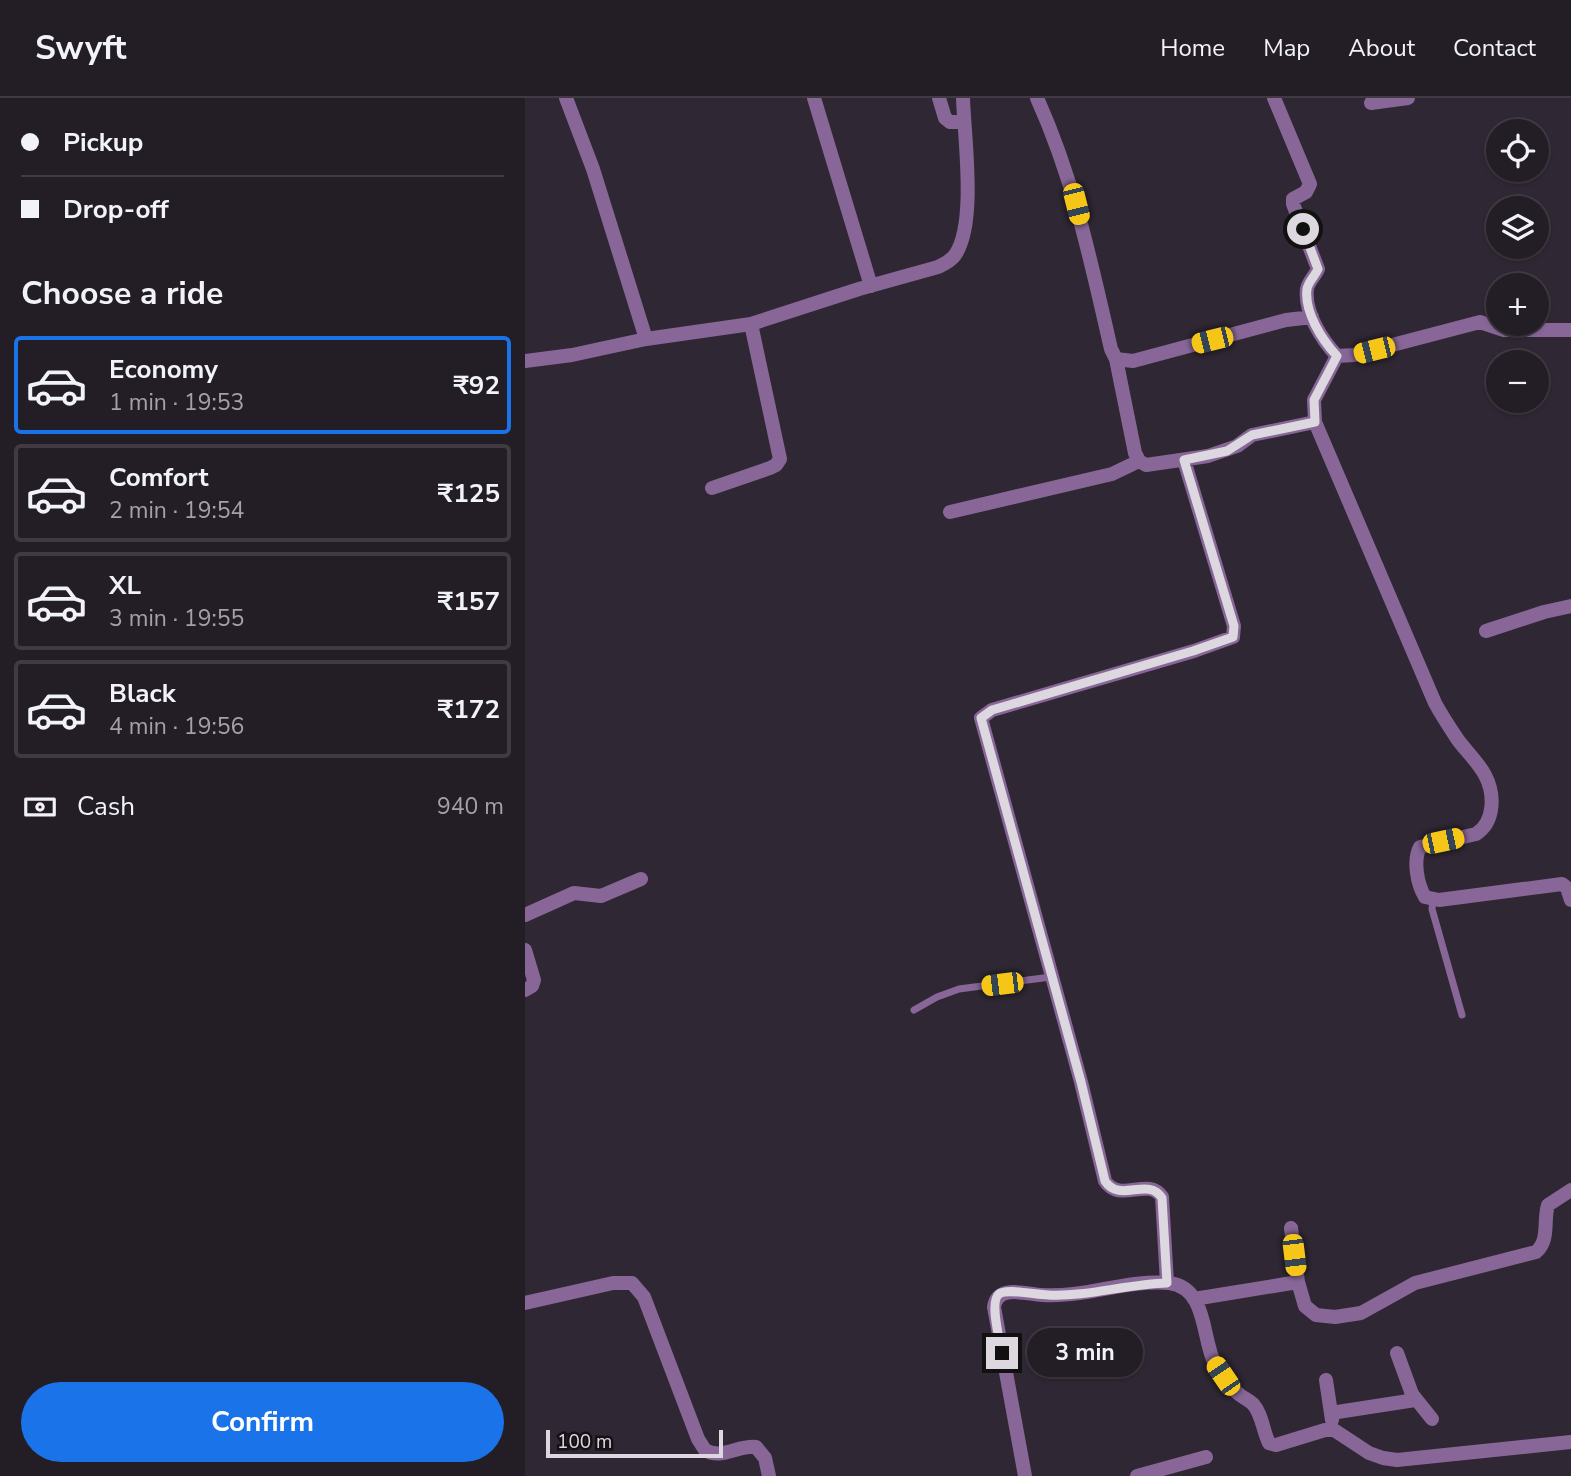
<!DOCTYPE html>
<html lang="en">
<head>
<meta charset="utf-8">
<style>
  :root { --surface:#231d26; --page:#2f2a32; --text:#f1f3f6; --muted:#a3a2a7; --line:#403b43; --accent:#1a73e8 }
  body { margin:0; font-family:"Nunito Sans",sans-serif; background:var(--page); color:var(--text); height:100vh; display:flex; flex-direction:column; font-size:26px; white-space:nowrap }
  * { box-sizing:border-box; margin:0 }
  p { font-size:23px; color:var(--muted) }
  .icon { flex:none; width:38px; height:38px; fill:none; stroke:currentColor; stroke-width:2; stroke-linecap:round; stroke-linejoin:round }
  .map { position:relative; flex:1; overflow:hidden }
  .side { display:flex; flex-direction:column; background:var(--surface); width:525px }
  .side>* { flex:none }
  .banner { display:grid; align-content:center; height:154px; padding:0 21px; background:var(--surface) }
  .controls { position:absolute; left:961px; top:21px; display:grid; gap:14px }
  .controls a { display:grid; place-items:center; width:63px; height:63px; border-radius:50%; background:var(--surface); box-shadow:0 2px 5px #0004,0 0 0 2px var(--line); font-size:35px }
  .scale { position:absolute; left:21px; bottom:18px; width:177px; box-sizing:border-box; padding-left:7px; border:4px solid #ddd8df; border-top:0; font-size:19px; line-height:24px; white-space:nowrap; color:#ddd8df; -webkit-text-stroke:5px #151116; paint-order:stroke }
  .end { position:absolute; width:32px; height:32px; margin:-16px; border:9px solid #ddd8df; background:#111; box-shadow:0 0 0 4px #111 }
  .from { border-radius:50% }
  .bubble { position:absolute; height:49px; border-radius:24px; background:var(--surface); box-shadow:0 2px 5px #0004,0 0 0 2px var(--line); font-size:23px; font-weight:700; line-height:49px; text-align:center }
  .car { position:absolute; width:21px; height:42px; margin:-21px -10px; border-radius:9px; box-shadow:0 0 5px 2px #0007; background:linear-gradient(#f5c518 24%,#345 0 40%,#f5c518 0 76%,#345 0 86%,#f5c518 0) }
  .banner b { display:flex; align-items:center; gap:24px; height:66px; font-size:26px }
  .banner b+b { border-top:2px solid var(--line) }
  .banner i { width:18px; height:18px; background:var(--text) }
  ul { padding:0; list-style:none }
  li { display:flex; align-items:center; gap:21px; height:98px; margin:0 14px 10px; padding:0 7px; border:4px solid var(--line); border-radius:7px }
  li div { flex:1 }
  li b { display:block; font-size:26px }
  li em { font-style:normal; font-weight:700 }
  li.on { border-color:var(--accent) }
  li>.icon { width:63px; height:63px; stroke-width:1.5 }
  h2 { padding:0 21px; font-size:32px; line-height:84px }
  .pay { display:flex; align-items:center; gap:18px; height:77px; padding:0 21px; font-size:26px }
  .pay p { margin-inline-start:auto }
  .cta { display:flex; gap:14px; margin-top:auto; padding:14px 21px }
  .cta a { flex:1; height:80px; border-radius:42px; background:var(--accent); color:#fff; font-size:28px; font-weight:700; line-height:80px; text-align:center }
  header { display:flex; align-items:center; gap:42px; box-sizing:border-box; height:98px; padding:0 35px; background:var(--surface); border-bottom:2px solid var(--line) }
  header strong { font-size:33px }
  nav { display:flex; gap:38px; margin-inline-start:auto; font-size:24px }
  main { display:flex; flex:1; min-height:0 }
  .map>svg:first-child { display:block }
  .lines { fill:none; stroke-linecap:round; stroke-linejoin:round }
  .lane { stroke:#886798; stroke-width:7 }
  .street { stroke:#886798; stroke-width:14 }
  .route { stroke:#ddd8df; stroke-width:9 }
</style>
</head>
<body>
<header>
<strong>Swyft</strong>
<nav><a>Home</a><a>Map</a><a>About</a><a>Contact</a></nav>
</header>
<main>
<section class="side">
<div class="banner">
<b><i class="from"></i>Pickup</b>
<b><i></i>Drop-off</b>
</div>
<h2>Choose a ride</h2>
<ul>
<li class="on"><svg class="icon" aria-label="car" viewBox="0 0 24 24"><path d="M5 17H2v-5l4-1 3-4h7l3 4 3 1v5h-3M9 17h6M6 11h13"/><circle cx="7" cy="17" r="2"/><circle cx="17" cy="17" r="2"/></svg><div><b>Economy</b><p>1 min · 19:53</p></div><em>₹92</em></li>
<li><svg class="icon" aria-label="car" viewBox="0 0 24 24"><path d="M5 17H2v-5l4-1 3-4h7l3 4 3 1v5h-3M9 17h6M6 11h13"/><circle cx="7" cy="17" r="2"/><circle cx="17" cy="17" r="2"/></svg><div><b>Comfort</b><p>2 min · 19:54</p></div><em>₹125</em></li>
<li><svg class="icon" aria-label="car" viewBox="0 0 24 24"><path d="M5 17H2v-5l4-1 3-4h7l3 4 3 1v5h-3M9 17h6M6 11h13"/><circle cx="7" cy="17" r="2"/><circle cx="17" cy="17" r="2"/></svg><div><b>XL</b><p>3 min · 19:55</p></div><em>₹157</em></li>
<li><svg class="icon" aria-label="car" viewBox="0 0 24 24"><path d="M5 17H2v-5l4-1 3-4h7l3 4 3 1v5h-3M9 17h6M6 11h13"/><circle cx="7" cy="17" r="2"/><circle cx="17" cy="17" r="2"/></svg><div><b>Black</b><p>4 min · 19:56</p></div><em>₹172</em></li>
</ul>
<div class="pay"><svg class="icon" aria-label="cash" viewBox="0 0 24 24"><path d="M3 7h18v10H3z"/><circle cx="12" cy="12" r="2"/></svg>Cash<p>940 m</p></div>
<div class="cta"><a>Confirm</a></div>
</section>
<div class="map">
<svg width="1046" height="1378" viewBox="0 0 1046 1378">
  <rect width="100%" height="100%" fill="#2f2733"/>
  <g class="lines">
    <path class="lane" d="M908 802 907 811 937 917
      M389 912 412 899 434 891 526 879"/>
    <path class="street" d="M41 0 68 71 121 241
      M289 0 346 188
      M414 0 420 20 425 24H439
      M512 0C549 82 566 164 586 251L591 261 608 263 761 222 787 219
      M749 0 785 86 781 94 768 101V106L793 171C790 178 783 184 782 191 779 214 797 242 812 258L829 257 955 224 979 232H1046
      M846 5 883 0
      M812 258 789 302 790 324 910 605C917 618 925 630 933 642 942 654 953 664 960 677 970 696 970 724 951 736L895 749C888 762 892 786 900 799L914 802 1037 786 1042 790 1046 802
      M591 261 610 355 614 363 621 367 683 358 712 348 727 337 790 324
      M0 263 47 257 121 241 226 226 334 191 413 169C419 166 426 163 430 157 452 126 439 37 438 0
      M187 390 245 370 251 367 255 361 226 226
      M425 414 587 376 614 363
      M961 533 1019 514 1046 508
      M0 817 49 795 76 798 116 781
      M0 852 9 882 7 888 0 892
      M766 1130 773 1184 780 1208 791 1217 810 1219 836 1215 890 1185 1011 1154C1025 1142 1018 1123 1023 1107L1046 1092
      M642 1185 637 1099C623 1078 595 1106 580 1083L556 984 456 620 467 612 669 553 708 539 709 528 659 362
      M669 1201 773 1184
      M0 1205 88 1185H107L119 1199 173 1341 180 1352C196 1362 213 1347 231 1349L240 1360 244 1378
      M872 1255 887 1296 907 1321
      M801 1282 807 1322
      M806 1315 890 1302
      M500 1378 469 1209C472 1186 500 1196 517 1197 560 1200 602 1181 644 1185 684 1190 676 1243 691 1268 697 1278 705 1290 715 1297 719 1300 724 1302 728 1306 737 1316 738 1333 744 1345L751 1347 800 1332H809L844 1355 858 1360 872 1362 1046 1344
      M612 1378 681 1359"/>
  </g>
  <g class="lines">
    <path class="route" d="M477 1255C475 1243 464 1204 474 1196 481 1190 512 1197 523 1197 562 1199 602 1186 642 1185L637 1100C623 1078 595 1106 580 1083L556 984 456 620 467 612 668 553 708 539 709 528 659 362 702 353 727 337 790 324 789 302 812 258C797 242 779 214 782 191 783 184 790 178 793 171L778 131"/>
  </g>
</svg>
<div class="controls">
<a><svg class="icon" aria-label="locate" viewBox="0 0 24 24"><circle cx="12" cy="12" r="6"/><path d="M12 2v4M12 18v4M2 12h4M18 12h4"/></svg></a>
<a><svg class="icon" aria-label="layers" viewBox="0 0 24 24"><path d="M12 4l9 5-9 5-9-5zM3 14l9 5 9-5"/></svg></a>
<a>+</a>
<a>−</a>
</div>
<div class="scale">100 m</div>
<i class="end from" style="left:778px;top:131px"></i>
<i class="end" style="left:477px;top:1255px"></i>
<div class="bubble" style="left:502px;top:1230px;width:116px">3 min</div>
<i class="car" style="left:551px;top:106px;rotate:166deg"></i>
<i class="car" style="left:687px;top:242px;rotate:256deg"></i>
<i class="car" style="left:849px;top:252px;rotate:256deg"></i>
<i class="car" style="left:918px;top:743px;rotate:78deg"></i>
<i class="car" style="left:477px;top:886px;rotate:263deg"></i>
<i class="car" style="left:769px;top:1157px;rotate:173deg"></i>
<i class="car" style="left:698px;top:1278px;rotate:326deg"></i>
</div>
</main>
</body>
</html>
